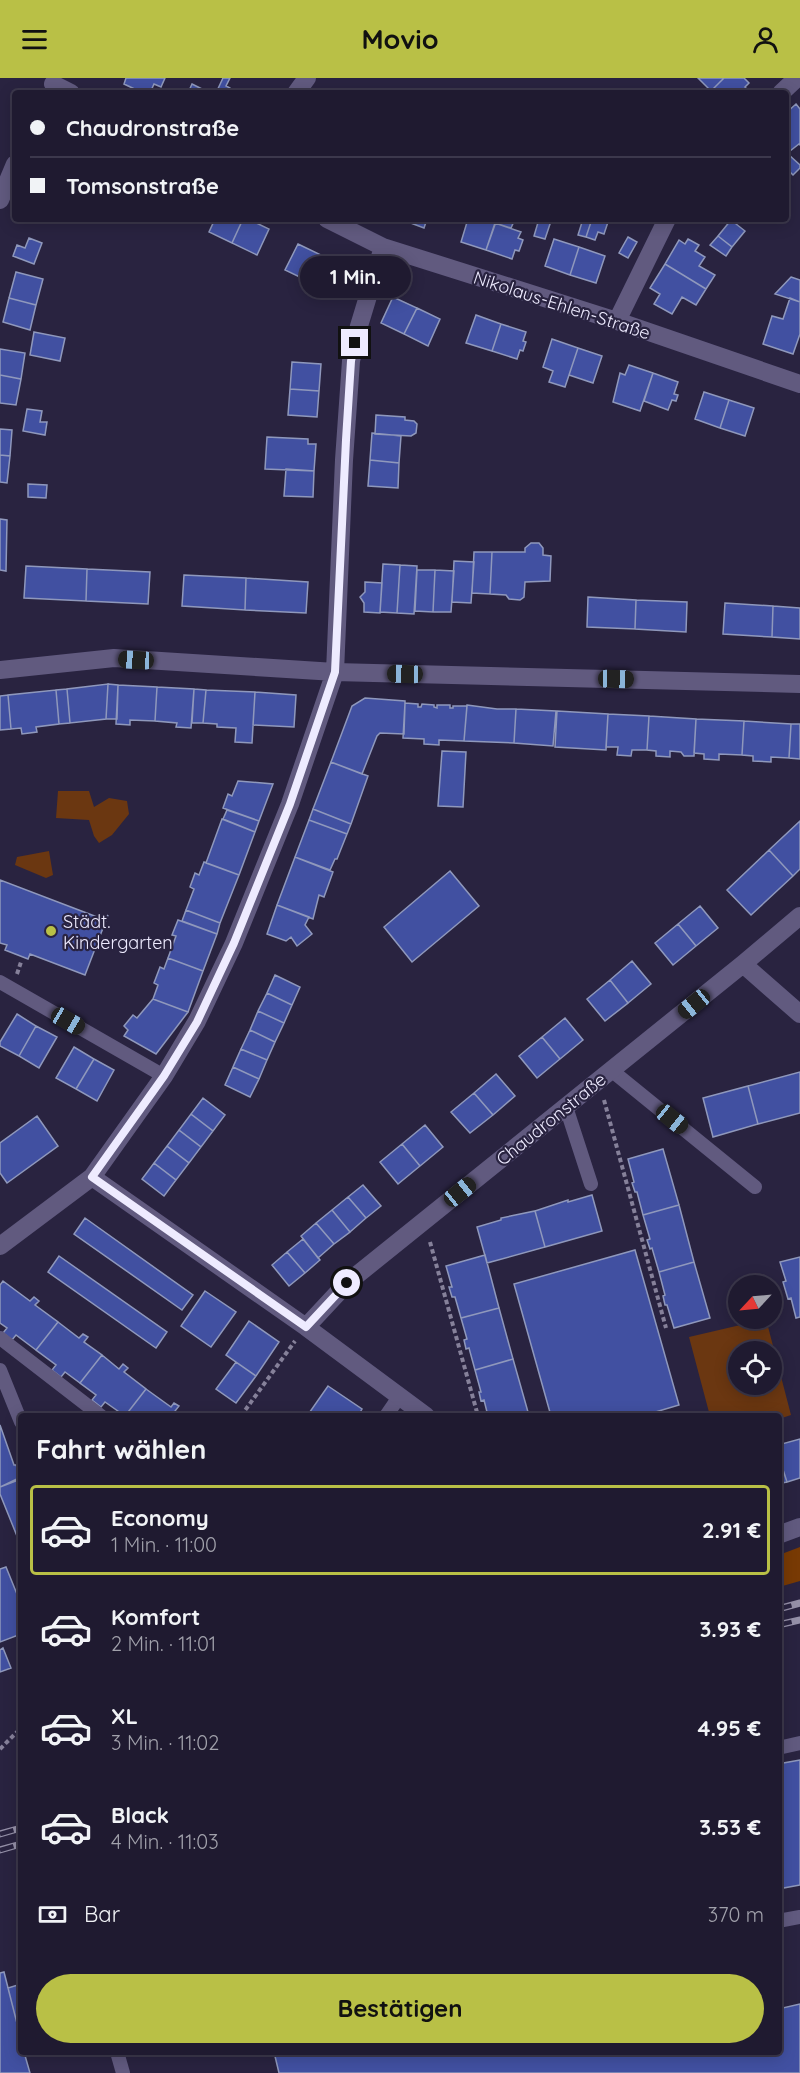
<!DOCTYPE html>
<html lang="de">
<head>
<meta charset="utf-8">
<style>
  :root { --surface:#1f1a30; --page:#272338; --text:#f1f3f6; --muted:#a1a1ab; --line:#3c384c; --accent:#b9c046 }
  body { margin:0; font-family:Quicksand,sans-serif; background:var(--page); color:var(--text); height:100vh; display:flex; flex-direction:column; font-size:22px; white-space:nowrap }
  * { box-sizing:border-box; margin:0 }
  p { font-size:20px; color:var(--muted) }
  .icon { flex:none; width:33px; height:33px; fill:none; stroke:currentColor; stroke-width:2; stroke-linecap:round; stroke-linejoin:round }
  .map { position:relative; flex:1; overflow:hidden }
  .details { position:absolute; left:18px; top:1335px; width:764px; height:642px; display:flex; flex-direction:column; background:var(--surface); border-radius:6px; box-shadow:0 3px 15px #0003,0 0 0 2px var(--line) }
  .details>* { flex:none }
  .top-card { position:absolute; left:12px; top:12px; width:777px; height:132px; border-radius:6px; box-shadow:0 3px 15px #0003,0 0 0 2px var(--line); display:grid; align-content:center; height:132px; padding:0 18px; background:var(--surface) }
  .needle { width:39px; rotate:244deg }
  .fabs { position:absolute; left:728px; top:1197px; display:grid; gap:12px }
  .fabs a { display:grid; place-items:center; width:54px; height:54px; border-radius:50%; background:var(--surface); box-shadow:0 3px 15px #0003,0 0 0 2px var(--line); font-size:30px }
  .end { position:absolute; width:27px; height:27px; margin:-14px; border:8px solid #eeebff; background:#111; box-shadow:0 0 0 3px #111 }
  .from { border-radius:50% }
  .bubble { position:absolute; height:42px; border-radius:21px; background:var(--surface); box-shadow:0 3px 15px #0003,0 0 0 2px var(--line); font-size:20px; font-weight:800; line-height:42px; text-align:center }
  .car { position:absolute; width:18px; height:36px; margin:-18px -9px; border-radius:8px; box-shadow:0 0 4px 2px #0007; background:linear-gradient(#222 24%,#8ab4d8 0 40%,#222 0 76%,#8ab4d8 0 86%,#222 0) }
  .top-card b { display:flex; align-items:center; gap:21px; height:57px; font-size:22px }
  .top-card b+b { border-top:2px solid var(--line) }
  .top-card i { width:15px; height:15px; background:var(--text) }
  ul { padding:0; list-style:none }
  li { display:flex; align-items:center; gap:18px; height:90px; margin:0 12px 9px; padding:0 6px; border:3px solid transparent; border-radius:6px }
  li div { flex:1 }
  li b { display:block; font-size:22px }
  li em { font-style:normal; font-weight:800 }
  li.current { border-color:var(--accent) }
  li>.icon { width:54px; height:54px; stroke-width:1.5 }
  h2 { padding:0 18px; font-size:27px; line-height:72px }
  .pay { display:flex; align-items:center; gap:15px; height:66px; padding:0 18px; font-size:22px }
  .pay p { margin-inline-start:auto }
  .cta { display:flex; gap:12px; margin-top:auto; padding:12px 18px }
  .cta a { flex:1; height:69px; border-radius:36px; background:var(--accent); color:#111; font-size:24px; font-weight:800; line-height:69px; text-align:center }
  header { display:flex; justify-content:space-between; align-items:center; height:78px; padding:0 18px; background:var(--accent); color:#111; font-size:27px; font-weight:800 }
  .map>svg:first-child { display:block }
  .green { fill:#6b3711; fill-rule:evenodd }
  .forest { fill:#783a04 }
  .building { fill:#4150a1; stroke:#8f98bc; stroke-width:1.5 }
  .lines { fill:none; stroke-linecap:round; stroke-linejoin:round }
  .path { stroke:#86819a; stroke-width:4; stroke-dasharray:4.5 3; stroke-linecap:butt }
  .lane { stroke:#615a7f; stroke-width:14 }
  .street { stroke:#615a7f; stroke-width:18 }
  .rail-casing { stroke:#9590a8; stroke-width:7 }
  .rail { stroke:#292340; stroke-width:4.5; stroke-dasharray:14; stroke-linecap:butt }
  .route { stroke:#eeebff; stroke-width:8 }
  .poi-dot { fill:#b9c046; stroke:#292340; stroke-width:2 }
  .labels { text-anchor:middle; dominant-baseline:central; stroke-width:4.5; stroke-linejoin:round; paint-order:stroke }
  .street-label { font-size:18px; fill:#eeebff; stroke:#292340 }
  .poi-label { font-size:18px; fill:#eeebff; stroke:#292340; text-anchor:start }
</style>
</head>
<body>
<header><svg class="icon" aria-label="menu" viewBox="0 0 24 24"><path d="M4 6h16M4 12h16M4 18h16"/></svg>Movio<svg class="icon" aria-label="person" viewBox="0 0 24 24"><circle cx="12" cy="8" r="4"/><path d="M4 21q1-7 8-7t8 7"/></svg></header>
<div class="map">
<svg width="800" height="1995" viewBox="0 0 800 1995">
  <rect width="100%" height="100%" fill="#292340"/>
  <path class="green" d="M58 713H89L94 729 109 720 127 723 129 736 112 757 99 765 94 758 89 742 56 740Z
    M49 773 53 797 46 800 15 787 17 779Z
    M766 1241 791 1337 779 1341 778 1338H710L689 1259ZM738 1274H771V1306H738Z"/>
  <path class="forest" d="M800 1469V1503L779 1509V1477Z"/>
  <path class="building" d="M126 0H165L161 9 154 6 150 15H143L124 6Z
    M223 0H230L226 8 230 10 231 15H216Z
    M698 0H724L711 13Z
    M724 0H744L749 5 745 9 750 14 713 15 711 13Z
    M192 6 210 15H188Z
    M796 26 800 31V67L799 66 790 73 786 68V35Z
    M788 76 800 87V90L793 97 786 90V79Z
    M215 141H243L232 165 209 154Z
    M243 141H248L269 151 257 177 232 165Z
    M400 141H427L424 150Z
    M468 141H497L486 172 461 164Z
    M497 141H515L511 150 495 145Z
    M539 141 551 143 545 161 534 158Z
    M583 141H592L586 159 578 157Z
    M592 141H609L604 156 598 154 595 162 586 159Z
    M731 142 745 153 732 169 718 158Z
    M495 145 521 154 518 160 523 162 519 173 515 172 512 181 486 172Z
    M718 158 732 169 726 178 710 167Z
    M628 159 637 164 628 180 619 175Z
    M29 160 42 165 34 186 13 178 17 167 25 170Z
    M554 161 579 169 570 197 545 188Z
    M688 161 699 167 695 173 705 179 699 188 715 197 706 211 665 186 679 162 685 166Z
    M298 166 321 177 308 203 285 192Z
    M579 169 605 178 596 205 570 197Z
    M321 177 345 189 332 215 308 203Z
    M665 186 706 211 696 227 682 219 672 236 654 226 660 216 650 210Z
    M16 194 43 201 36 227 9 220Z
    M791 199 800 202V224L775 216Z
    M393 219 417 230 404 256 381 245Z
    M9 220 36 227 30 252 3 244Z
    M790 220 800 224V256L793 276 763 266 772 238 783 241Z
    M417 230 440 241 428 268 404 256Z
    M476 237 501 246 492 273 466 265Z
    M501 246 526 254 523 263 526 264 523 273 520 272 517 281 492 273Z
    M34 254 65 260 60 283 30 277Z
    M552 261 578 270 565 309 549 304 553 293 543 289Z
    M578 270 602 278 593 305 569 297Z
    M0 271 25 275 21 301 0 297Z
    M292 284 321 286 319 313 290 311Z
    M629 287 653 295 640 333 613 324 620 295 625 297Z
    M653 295 678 304 674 316 678 317 676 323 672 322 668 332 644 323Z
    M0 297 21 301 16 327 0 325Z
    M290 311 319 313 317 339 288 337Z
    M704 314 729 322 720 350 695 341Z
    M729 322 754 330 745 358 720 350Z
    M27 331 42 333 40 344H47L45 357 23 353Z
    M376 337 405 339V342L414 343 417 346 416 355 411 358 375 356Z
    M0 351 12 352 10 378 0 377Z
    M372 355 401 358 399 385 370 382Z
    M267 359 308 361V366H316L314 393 265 391Z
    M0 377 10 378 7 405 0 404Z
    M370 382 399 385 398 410 368 408Z
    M286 391 314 393 313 419 284 418Z
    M28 406 47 407 46 420 28 419Z
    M0 441 7 442 6 493 0 492Z
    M531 465H539L543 470V477L551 478 550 503 525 504 524 519 520 522 509 521 506 517 490 516 492 474H525V470Z
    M474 474H492L490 516 472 515Z
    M454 483 474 484 471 525 452 524Z
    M383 486 400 487 397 535 380 534Z
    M400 487 417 488 414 536 397 535Z
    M26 488 87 491 86 523 24 520Z
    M87 491 150 494 148 526 86 523Z
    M417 492H435L433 534 415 533Z
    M435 492 454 493 451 534H433Z
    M184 497 246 500 245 532 182 528Z
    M246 500 308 504 306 535 245 532Z
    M365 504 382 505 380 535 364 534V525L360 519 365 514Z
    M588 519 636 522 635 551 587 549Z
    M636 522 687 524 686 554 635 551Z
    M725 525 773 528 772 559 723 556Z
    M773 528 800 530V561L772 559Z
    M108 606 106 641 70 645 67 611Z
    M108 606 118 607 117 641H106Z
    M118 607 157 609 155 643 130 642V647L116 646Z
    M157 609 194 611 191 650 176 649 177 645 155 643Z
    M67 611 70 645 59 646 56 612Z
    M194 611 206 612 203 645H192Z
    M56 612 59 646 36 649 37 654 22 656 21 650 11 651 8 617Z
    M206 612 255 614 252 665 235 664 236 650 217 649V646L203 645Z
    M255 614 296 617 294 649 253 647Z
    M8 617 11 651 0 652V618Z
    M365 620 405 623V625L404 656 380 655 377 658 362 696 331 684 352 628Z
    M405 625 418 626V629H421L422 626 434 627V629L437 630V627H450V630H453V628H467L464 663 439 662V667L424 666V661L403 660Z
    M467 627 497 631H516L514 665 464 663Z
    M516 631 556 633 553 668 514 665Z
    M557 633 608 636 606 672 555 669Z
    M608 636 649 638 647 672H632L631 678 617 677 618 669H606Z
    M649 638 696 641 694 678H684L681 674 670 673V679L656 678V673L647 672Z
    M696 641 744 643 742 677 719 676V682L704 681V676L694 675Z
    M744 643 791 646 789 680 771 679V684L753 683V678L742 677Z
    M791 646H800V681L789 680Z
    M442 673 466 674 463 729 438 728Z
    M331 684 368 698 351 746 313 731Z
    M238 703 273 706 259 743 223 730 228 716 232 718Z
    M313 731 351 746 347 756 309 742Z
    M227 732 259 743 255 754 223 741Z
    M222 741 255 754 239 797 206 785Z
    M309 742 347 756 337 781H335L330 792 295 779Z
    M800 743V791L793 798 769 772Z
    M769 772 793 798 751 837 727 812Z
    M295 779 333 794 324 819 319 817 313 841 277 827Z
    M204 784 239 797 220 845 186 832 194 811 190 809 195 795 199 797Z
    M450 793 479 828 412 884 384 849Z
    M0 802 105 842 108 837 85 897 30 876 28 881 5 872 7 867 0 865Z
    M277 827 309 839 305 847 312 856 297 868 291 859 286 863 267 856Z
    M700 828 718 850 696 868 678 846Z
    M186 832 220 845 217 856 182 843Z
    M178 842 217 856 203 893 168 880 176 858 172 857Z
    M678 846 696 868 673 887 655 865Z
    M168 880 203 893 188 934 153 921 158 907 154 905 160 889 164 891Z
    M632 883 651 906 628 925 610 902Z
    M275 897 300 909 292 927 267 915Z
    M610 902 628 925 605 943 587 921Z
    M267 915 292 927 284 945 258 933Z
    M153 921 188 934 156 976 124 958 128 952 124 948 133 937 137 940Z
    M258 933 284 945 275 964 250 952Z
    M17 936 36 948 19 978 0 968V964Z
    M565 940 583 962 560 981 542 959Z
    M36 948 57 959 39 990 19 978Z
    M250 952 275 964 267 982 241 971Z
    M542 959 560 981 537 1000 519 978Z
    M74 969 94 981 76 1011 56 1000Z
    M241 971 267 982 259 1001 233 989Z
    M94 981 114 992 97 1023 76 1011Z
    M233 989 259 1001 250 1019 225 1007Z
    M800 994V1035L758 1046 748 1008Z
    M496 996 515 1018 493 1037 474 1015Z
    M748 1008 758 1046 713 1059 703 1020Z
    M474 1015 493 1037 470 1055 451 1034Z
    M203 1020 225 1037 213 1053 191 1036Z
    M191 1036 213 1053 201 1069 179 1052Z
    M37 1038 58 1068 7 1105 0 1095V1065Z
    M425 1047 443 1069 420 1088 402 1066Z
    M179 1052 201 1069 189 1085 167 1068Z
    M402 1066 420 1088 398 1106 380 1084Z
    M167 1068 189 1085 176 1102 154 1085Z
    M663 1071 679 1127 643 1137 637 1114H635L632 1105 634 1104 628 1081Z
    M154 1085 176 1102 164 1118 142 1101Z
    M363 1107 381 1128 366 1140 348 1119Z
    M592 1117 602 1153 545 1169 535 1133 568 1122V1124Z
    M348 1119 366 1140 350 1154 332 1132Z
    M679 1127 694 1184 659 1194 652 1170 650 1171 647 1162 650 1161 643 1137Z
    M332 1132 350 1154 334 1166 316 1145Z
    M535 1133 545 1169 487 1185 477 1149 501 1142V1140Z
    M85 1140 193 1217 182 1232 74 1156Z
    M316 1145 334 1166 318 1180 301 1158Z
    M303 1161 320 1182 305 1195 287 1174Z
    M635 1172 679 1327 642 1338H551L514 1206Z
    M287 1174 305 1195 289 1208 272 1187Z
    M485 1177 499 1230 461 1240 455 1219H452L449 1209H452L446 1188Z
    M59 1178 167 1254 156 1270 48 1194Z
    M800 1179V1239L796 1240 791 1220 788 1221 783 1204 786 1203 780 1184Z
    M694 1184 710 1240 674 1250 667 1227H665L663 1218 665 1217 659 1194Z
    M3 1203 30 1223 34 1219 39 1223 35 1227 58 1244 36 1272 16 1257 12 1262 3 1255 7 1250 0 1245V1207Z
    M205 1213 236 1234 211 1269 181 1248Z
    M499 1230 513 1281 475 1292 469 1270 466 1271 464 1262 467 1261 461 1240Z
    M249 1243 279 1264 256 1298 226 1277Z
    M58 1244 79 1260 83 1256 88 1259 84 1264 102 1277 80 1305 65 1294 61 1299 52 1292 56 1287 36 1272Z
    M102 1277 119 1291 123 1286 128 1290 124 1294 146 1311 125 1338 105 1324 101 1329 92 1322 96 1317 80 1305Z
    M513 1281 528 1334 512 1338H488L484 1322 481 1323 479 1314H481L475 1292Z
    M236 1284 256 1298 236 1325 216 1311Z
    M328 1308 362 1331 358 1338H307Z
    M146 1311 171 1329 174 1325 179 1328 175 1333 182 1338H125Z
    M0 1347 14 1387H16L21 1399 0 1409Z
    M800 1361V1400L787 1404 778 1376V1367Z
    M778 1376 787 1404 778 1406Z
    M21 1401V1468L0 1416V1409Z
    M6 1489 21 1526V1556L0 1564V1491Z
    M3 1570 11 1590 0 1594V1572Z
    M800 1682V1807L778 1811V1686Z
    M4 1894 21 1961V1974H24L30 1995H0V1895Z
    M21 1906V1961L8 1910Z
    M800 1926V1995H279L274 1974H778V1931Z"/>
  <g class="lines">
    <path class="path" d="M17 896 21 884
      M604 1022 666 1250
      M430 1164 478 1338
      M241 1338 295 1263
      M0 1671 21 1650"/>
    <path class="lane" d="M0 904 164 998
      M611 992 755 1109
      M566 1029 591 1106
      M0 1260 101 1338
      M0 1292 21 1344
      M386 1338 399 1319
      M778 1670 800 1665
      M778 1843 800 1839
      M117 1974 123 1995"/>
    <path class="street" d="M53 6 71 15
      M296 15 307 0
      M781 15 797 0
      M0 122 15 86
      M327 141 383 169 617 243 800 306
      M617 243 667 141
      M0 592 114 580 335 594 800 606
      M743 886 800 936
      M92 1099 306 1249 426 1338
      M0 1168 92 1099 164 998 197 943 234 865 290 726 335 594 344 382 351 283 359 248 383 169
      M306 1249 347 1205 743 886 800 838
      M778 1457 800 1449"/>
    <g class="rail-casing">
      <path id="rail" d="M778 1531 800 1525
        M778 1547 800 1542
        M0 1756 21 1750
        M0 1772 21 1766"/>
    </g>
    <use href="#rail" class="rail"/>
  </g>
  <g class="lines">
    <path class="route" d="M347 1205 306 1249 92 1099 164 998 197 944 234 865 290 726 335 594 346 362 351 283 355 265"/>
  </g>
  <circle class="poi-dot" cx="51" cy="853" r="6"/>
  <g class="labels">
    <g class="street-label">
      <text transform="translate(562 227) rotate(18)">Nikolaus-Ehlen-Straße</text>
      <text transform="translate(551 1041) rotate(-39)">Chaudronstraße</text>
    </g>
    <g class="poi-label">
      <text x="63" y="843">Städt.<tspan x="63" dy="21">Kindergarten</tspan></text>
    </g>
  </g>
</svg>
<div class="fabs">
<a><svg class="needle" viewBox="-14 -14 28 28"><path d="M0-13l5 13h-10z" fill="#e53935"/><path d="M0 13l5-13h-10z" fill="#a1a1ab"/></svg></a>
<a><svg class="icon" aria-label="locate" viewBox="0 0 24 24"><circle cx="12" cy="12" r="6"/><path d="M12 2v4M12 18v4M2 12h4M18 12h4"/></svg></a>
</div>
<i class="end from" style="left:347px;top:1205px"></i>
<i class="end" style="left:355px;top:265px"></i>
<div class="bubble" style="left:300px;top:178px;width:111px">1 Min.</div>
<i class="car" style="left:136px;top:582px;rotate:273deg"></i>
<i class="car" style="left:405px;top:596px;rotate:271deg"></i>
<i class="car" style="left:616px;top:601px;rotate:91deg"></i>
<i class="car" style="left:694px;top:926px;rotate:231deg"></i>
<i class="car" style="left:68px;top:943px;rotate:120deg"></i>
<i class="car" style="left:672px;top:1041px;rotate:129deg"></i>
<i class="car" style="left:460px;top:1114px;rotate:51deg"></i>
<div class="top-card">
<b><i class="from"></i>Chaudronstraße</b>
<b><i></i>Tomsonstraße</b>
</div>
<section class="details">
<h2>Fahrt wählen</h2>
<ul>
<li class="current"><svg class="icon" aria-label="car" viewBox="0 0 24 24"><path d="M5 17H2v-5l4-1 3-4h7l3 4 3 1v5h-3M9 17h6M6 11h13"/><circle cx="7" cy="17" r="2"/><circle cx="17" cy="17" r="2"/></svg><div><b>Economy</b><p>1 Min. · 11:00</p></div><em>2.91 €</em></li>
<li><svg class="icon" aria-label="car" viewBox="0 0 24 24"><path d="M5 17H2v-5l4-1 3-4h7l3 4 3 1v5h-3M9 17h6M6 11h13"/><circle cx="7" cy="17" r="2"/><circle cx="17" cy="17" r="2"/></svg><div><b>Komfort</b><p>2 Min. · 11:01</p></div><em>3.93 €</em></li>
<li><svg class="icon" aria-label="car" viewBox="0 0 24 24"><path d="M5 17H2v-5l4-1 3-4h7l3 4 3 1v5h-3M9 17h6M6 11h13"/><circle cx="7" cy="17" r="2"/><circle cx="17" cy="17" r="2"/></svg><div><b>XL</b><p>3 Min. · 11:02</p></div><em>4.95 €</em></li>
<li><svg class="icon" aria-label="car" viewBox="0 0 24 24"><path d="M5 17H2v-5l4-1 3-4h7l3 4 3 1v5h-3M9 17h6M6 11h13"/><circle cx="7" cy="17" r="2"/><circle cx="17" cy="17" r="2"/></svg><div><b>Black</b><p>4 Min. · 11:03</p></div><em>3.53 €</em></li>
</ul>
<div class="pay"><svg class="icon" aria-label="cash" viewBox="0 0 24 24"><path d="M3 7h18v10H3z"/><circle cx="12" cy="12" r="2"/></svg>Bar<p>370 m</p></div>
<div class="cta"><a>Bestätigen</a></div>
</section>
</div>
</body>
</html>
